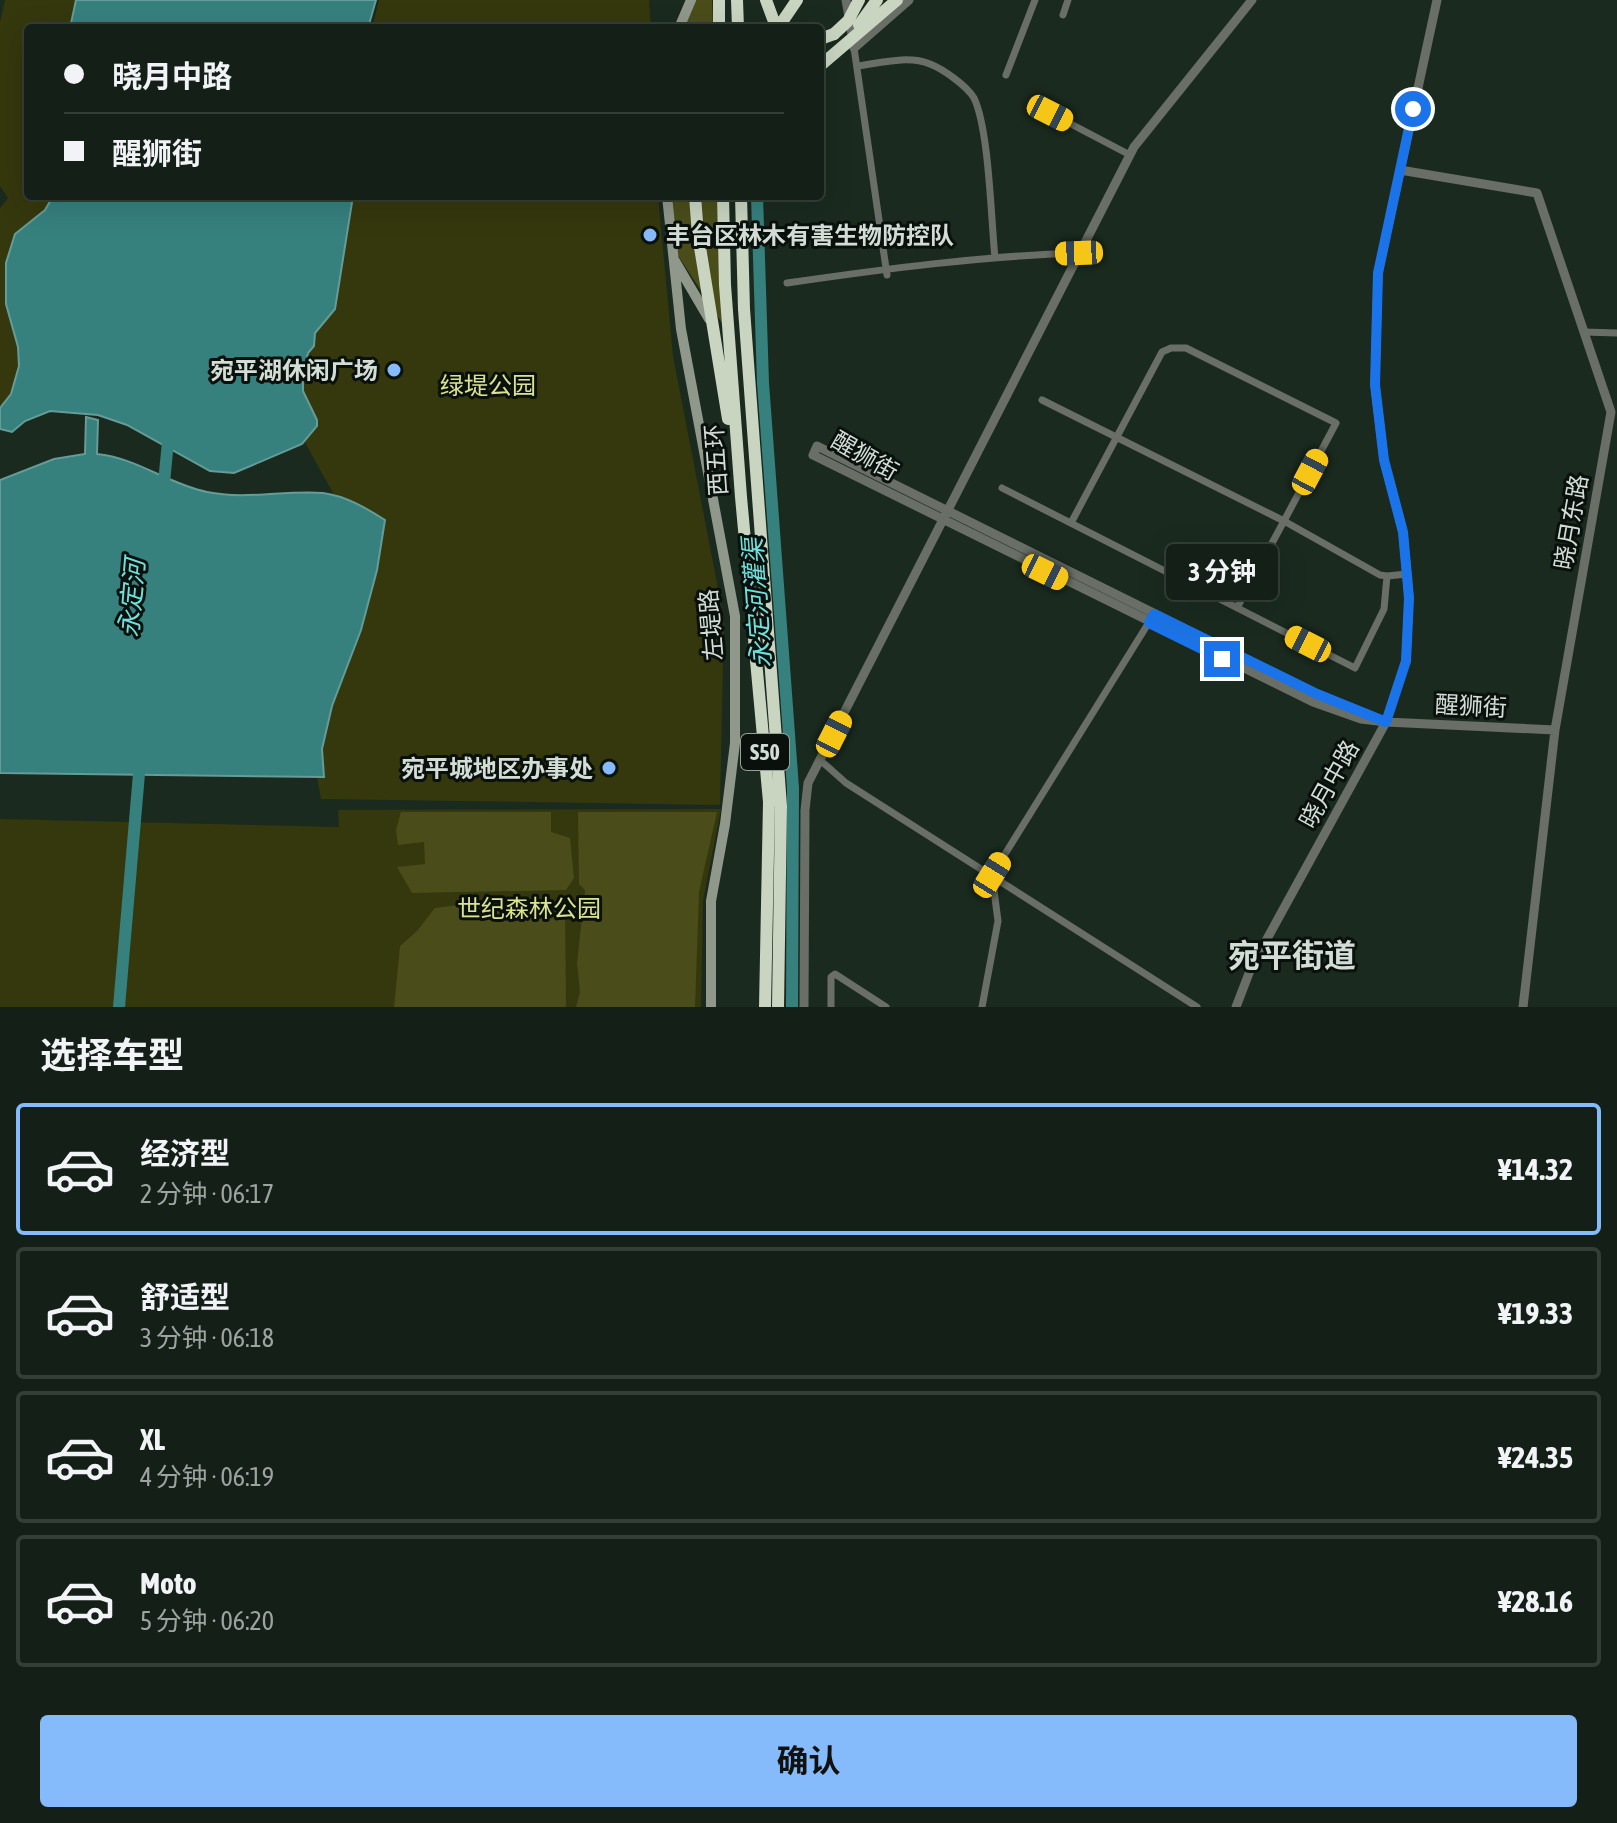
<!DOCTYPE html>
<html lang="zh">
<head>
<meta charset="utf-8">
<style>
  :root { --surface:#142017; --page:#212d24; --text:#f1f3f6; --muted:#9da3a1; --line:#333e36; --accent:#86bbfb }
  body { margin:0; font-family:"Asap Condensed","Noto Sans SC",sans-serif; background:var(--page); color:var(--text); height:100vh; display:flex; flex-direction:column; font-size:30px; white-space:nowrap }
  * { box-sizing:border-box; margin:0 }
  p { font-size:26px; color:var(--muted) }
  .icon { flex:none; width:44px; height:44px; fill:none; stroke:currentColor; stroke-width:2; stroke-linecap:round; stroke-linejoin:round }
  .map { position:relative; height:1007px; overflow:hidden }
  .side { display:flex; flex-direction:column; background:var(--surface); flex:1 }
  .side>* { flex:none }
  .guide { position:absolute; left:24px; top:24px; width:800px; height:176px; border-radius:8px; box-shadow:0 8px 32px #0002,0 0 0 2px var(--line); display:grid; align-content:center; height:176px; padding:0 40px; background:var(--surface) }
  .end { position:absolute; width:36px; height:36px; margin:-18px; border:10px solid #1a73e8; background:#fff; box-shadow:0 0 0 4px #fff }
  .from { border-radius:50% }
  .bubble { position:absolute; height:56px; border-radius:8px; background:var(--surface); box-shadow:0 8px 32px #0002,0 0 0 2px var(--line); font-size:26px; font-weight:700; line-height:56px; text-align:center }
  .car { position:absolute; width:24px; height:48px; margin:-24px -12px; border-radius:10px; box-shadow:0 0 6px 2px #0007; background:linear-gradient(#f5c518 24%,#345 0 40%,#f5c518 0 76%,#345 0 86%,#f5c518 0) }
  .guide b { display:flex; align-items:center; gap:28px; height:76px; font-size:30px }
  .guide b+b { border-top:2px solid var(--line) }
  .guide i { width:20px; height:20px; background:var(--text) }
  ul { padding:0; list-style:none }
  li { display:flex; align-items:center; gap:24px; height:132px; margin:0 16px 12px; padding:0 24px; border:4px solid var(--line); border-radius:8px }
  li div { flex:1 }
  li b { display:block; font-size:30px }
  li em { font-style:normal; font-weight:700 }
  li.on { border-color:var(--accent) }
  li>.icon { width:72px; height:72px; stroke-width:1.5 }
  h2 { padding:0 40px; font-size:36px; line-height:96px }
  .cta { display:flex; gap:16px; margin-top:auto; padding:16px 40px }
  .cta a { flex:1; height:92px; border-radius:8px; background:var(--accent); color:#111; font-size:32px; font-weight:700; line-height:92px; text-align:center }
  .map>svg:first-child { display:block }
  .green { fill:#35370d }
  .forest { fill:#4a4d1a }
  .water { fill:#36807e; stroke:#659c98; stroke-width:2 }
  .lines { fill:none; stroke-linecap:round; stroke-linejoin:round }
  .river { stroke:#36807e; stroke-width:12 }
  .minor { stroke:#696e66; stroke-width:7 }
  .tertiary { stroke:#696e66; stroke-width:9 }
  .secondary { stroke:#90978b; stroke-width:10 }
  .motorway { stroke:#c9d4c1; stroke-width:12 }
  .motorway-bridge { stroke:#c9d4c1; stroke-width:12 }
  .route { stroke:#1a73e8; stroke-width:10 }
  .poi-dot { fill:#86bbfb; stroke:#0a110c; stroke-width:3 }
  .labels { text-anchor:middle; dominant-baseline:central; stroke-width:6; stroke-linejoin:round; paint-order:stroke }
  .shield { fill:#0a110c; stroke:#97a099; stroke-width:2 }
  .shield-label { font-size:22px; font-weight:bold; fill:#d3ddd6 }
  .poi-label { font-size:24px; font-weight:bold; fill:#d3ddd6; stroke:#0a110c; text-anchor:end }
  .park-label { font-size:24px; fill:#dbe292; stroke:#0a110c }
  .street-label { font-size:24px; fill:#d3ddd6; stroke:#0a110c }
  .water-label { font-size:26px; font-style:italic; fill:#70e0de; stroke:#0a110c }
  .district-label { font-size:32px; font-weight:bold; fill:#d3ddd6; stroke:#0a110c }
</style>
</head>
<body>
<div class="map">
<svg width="1617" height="1007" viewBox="0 0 1617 1007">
  <rect width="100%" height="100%" fill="#1a2a1f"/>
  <path class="green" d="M5 0H76L70 28H28V196H53L45 210 15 234 6 304 18 347 19 366 11 394 0 408V208L8 198 0 186V22Z
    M379 0H649L651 28H372Z
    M334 196H658L673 356 724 619 720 805 321 799 305 712 359 540 297 428 300 320Z
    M721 809 703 901 701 1007H0V819L339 827 338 810Z"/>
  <path class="forest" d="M695 0H712L713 28H684Z
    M670 196H717L722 323 675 251Z
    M401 812H551V832L570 838 574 878 566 890 412 893 397 867 425 864 424 842 398 845 396 830Z
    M578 812H717L699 892 695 1007H576L580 992 577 963 585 890 579 884Z
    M490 901 565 903 566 1007H394L400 946 417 931 435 908Z"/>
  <path class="water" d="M76 0H376L368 28H70Z
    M53 196H353L335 309 315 333 314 346 308 353 303 374V391L317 420V426L302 444 234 473 210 471 127 425 98 415 50 411 25 421 12 432 0 429V408L11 394 19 366 18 347 6 304V263L15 234 45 210Z
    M86 417 98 420 97 454C137 458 168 484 207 492 246 500 284 490 323 493 346 496 366 508 385 520L377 570 361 630 332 706 322 749 324 777 0 773V480L54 459 85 454Z"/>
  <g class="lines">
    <path class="river" d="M757 196 763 383 793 788 792 1007
      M163 493 169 431
      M119 1007 140 762"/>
    <path class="minor" d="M1063 15 1068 0
      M854 48 887 275
      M857 66C880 63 908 55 930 64 943 69 967 86 974 98 989 129 991 219 995 258
      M1006 75 1035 0
      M1050 113 1130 155
      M787 283C884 269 982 256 1079 253
      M1584 332 1617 333
      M1042 400 1284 521 1336 423 1186 348H1171L1162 352 1071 523
      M1002 488 1355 668 1384 609 1387 576 1407 574
      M1237 608 1284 521 1380 575 1387 576
      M820 760 846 783 1197 1007
      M831 1007V977L835 974 886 1007
      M982 1007 998 921 992 875 1151 619"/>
    <path class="tertiary" d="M846 0 853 40
      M854 48 909 0
      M1400 170 1537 193 1611 412 1555 730 1523 1007
      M1386 722 1317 694 817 446 813 455 1313 702 1361 719 1386 722 1555 730
      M804 1007 805 810 808 783 1134 147 1252 0
      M1236 1007 1251 968 1386 722 1406 661 1409 598 1403 532 1384 460 1375 385 1378 273 1437 0"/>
    <path class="secondary" d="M679 28 691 0
      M667 196 681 329 735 616V743L725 824 711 901V1007
      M675 261 709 319"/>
    <path class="motorway" d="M719 0V28
      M737 0 738 28
      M766 0 773 19 780 28
      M820 39 834 34
      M695 196 698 235 728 419
      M723 196 725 285 741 497 769 802 765 1007
      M741 196 744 309 781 806 778 1007"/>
    <path class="motorway-bridge" d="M859 25 877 0
      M778 28 797 0
      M834 34 848 21 859 0
      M821 65 897 0"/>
  </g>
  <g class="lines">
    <path class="route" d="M1222 659 1149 623 1154 614 1317 694 1386 722 1406 661 1409 598 1403 532 1384 460 1375 385 1378 273 1413 109"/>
  </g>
  <g class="poi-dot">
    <circle cx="650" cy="235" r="8"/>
    <circle cx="394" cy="370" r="8"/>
    <circle cx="609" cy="768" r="8"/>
  </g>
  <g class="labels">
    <rect class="shield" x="741" y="734" width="48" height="36" rx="6"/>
    <g class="shield-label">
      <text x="765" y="752">S50</text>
    </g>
    <g class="poi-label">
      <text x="666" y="235" text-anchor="start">丰台区林木有害生物防控队</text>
      <text x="378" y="370">宛平湖休闲广场</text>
      <text x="593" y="768">宛平城地区办事处</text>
    </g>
    <g class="park-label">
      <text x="488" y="385">绿堤公园</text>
      <text x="529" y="908">世纪森林公园</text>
    </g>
    <g class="street-label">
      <text transform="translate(865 456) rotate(30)">醒狮街</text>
      <text transform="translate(716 460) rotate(-94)">西五环</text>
      <text transform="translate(1571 522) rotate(-80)">晓月东路</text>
      <text transform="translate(711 625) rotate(-95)">左堤路</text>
      <text transform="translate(1471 706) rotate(3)">醒狮街</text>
      <text transform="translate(1329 784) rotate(-61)">晓月中路</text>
    </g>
    <g class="water-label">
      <text transform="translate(132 598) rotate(-85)">永定河</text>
      <text transform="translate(757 603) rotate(-94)">永定河灌渠</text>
    </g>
    <g class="district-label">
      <text x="1292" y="955">宛平街道</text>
    </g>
  </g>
</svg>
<i class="end from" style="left:1413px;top:109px"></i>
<i class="end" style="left:1222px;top:659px"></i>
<div class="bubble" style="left:1166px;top:544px;width:112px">3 分钟</div>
<i class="car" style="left:1050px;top:113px;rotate:117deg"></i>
<i class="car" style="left:1079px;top:253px;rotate:268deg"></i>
<i class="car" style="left:1310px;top:472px;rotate:28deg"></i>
<i class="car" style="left:1045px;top:572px;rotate:116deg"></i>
<i class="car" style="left:1308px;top:644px;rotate:297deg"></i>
<i class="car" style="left:834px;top:734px;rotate:27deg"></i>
<i class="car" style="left:992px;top:875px;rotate:32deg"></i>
<div class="guide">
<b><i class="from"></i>晓月中路</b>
<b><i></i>醒狮街</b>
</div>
</div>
<section class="side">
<h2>选择车型</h2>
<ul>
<li class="on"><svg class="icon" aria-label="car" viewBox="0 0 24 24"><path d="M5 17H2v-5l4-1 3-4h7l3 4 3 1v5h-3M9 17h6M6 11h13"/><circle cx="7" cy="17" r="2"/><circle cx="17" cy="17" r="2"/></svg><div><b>经济型</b><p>2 分钟 · 06:17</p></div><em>¥14.32</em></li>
<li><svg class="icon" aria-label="car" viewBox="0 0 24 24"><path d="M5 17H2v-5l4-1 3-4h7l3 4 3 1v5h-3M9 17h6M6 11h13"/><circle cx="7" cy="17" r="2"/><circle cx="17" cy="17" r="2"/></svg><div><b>舒适型</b><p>3 分钟 · 06:18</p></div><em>¥19.33</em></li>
<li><svg class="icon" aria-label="car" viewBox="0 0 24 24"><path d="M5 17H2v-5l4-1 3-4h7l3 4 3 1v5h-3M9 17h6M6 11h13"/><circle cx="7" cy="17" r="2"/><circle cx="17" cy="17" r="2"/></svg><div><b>XL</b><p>4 分钟 · 06:19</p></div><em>¥24.35</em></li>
<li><svg class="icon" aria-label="car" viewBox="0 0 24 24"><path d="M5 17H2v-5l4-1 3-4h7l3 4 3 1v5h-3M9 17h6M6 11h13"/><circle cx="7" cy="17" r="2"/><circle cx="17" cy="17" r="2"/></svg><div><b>Moto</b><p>5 分钟 · 06:20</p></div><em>¥28.16</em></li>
</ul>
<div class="cta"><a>确认</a></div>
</section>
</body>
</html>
